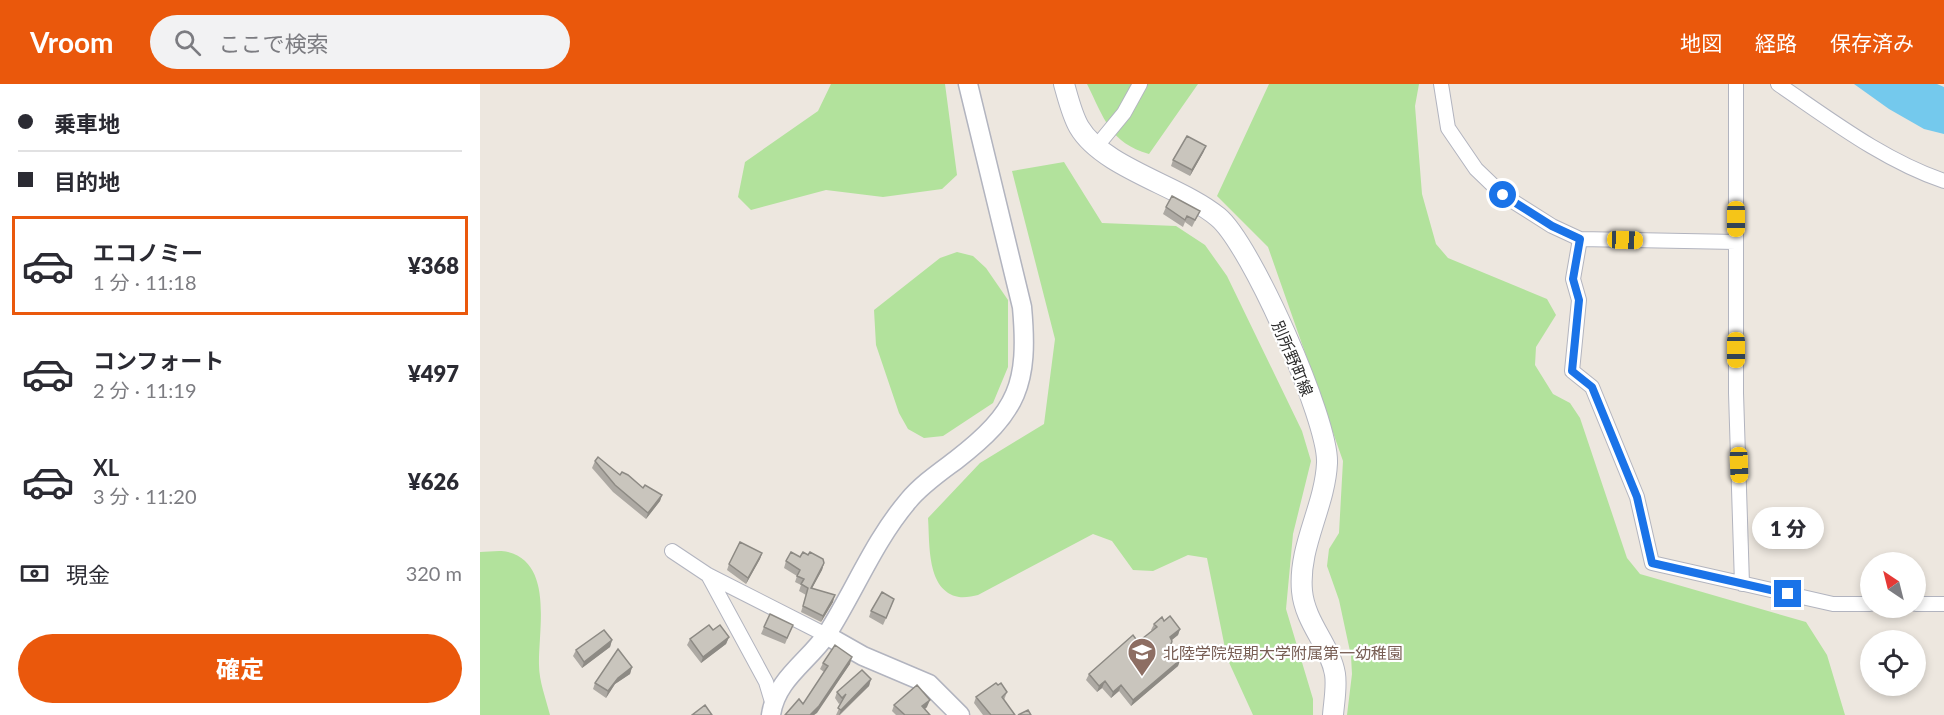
<!DOCTYPE html>
<html lang="ja">
<head>
<meta charset="utf-8">
<style>
  :root { --surface:#fff; --page:#f2f2f3; --text:#2b2b33; --muted:#7c7c81; --line:#e1e1e2; --accent:#ea580c }
  body { margin:0; font-family:Lato,"Noto Sans JP",sans-serif; background:var(--page); color:var(--text); height:100vh; display:flex; flex-direction:column; font-size:22px; white-space:nowrap }
  * { box-sizing:border-box; margin:0 }
  p { font-size:20px; color:var(--muted) }
  .icon { flex:none; width:33px; height:33px; fill:none; stroke:currentColor; stroke-width:2; stroke-linecap:round; stroke-linejoin:round }
  .map { position:relative; flex:1; overflow:hidden }
  .drawer { display:flex; flex-direction:column; background:var(--surface); width:480px }
  .drawer>* { flex:none }
  .hud { display:grid; align-content:center; height:132px; padding:0 18px; background:var(--surface) }
  .needle { width:39px; rotate:325deg }
  .controls { position:absolute; left:1380px; top:468px; display:grid; gap:12px }
  .controls a { display:grid; place-items:center; width:66px; height:66px; border-radius:50%; background:var(--surface); box-shadow:0 3px 9px #0003; font-size:30px }
  .end { position:absolute; width:27px; height:27px; margin:-14px; border:8px solid #1a73e8; background:#fff; box-shadow:0 0 0 3px #fff }
  .from { border-radius:50% }
  .bubble { position:absolute; height:42px; border-radius:21px; background:var(--surface); box-shadow:0 3px 9px #0003; font-size:20px; font-weight:800; line-height:42px; text-align:center }
  .car { position:absolute; width:18px; height:36px; margin:-18px -9px; border-radius:8px; box-shadow:0 0 4px 2px #0007; background:linear-gradient(#f5c518 24%,#345 0 40%,#f5c518 0 76%,#345 0 86%,#f5c518 0) }
  .hud b { display:flex; align-items:center; gap:21px; height:57px; font-size:22px }
  .hud b+b { border-top:2px solid var(--line) }
  .hud i { width:15px; height:15px; background:var(--text) }
  ul { padding:0; list-style:none }
  li { display:flex; align-items:center; gap:18px; height:99px; margin:0 12px 9px; padding:0 6px; border:3px solid transparent; border-radius:0px }
  li div { flex:1 }
  li b { display:block; font-size:22px }
  li em { font-style:normal; font-weight:800 }
  li.active { border-color:var(--accent) }
  li>.icon { width:54px; height:54px; stroke-width:1.5 }
  .pay { display:flex; align-items:center; gap:15px; height:66px; padding:0 18px; font-size:22px }
  .pay p { margin-inline-start:auto }
  .primary-button { display:flex; gap:12px; margin-top:auto; padding:12px 18px }
  .primary-button a { flex:1; height:69px; border-radius:36px; background:var(--accent); color:#fff; font-size:24px; font-weight:800; line-height:69px; text-align:center }
  header { display:flex; align-items:center; gap:36px; box-sizing:border-box; height:84px; padding:0 30px; background:var(--accent); color:#fff }
  header strong { font-size:28px }
  nav { display:flex; gap:33px; margin-inline-start:auto; font-size:21px }
  .search { width:420px; height:54px; background:var(--page); display:flex; align-items:center; gap:15px; box-sizing:border-box; padding:0 21px; border-radius:33px; color:var(--muted); font-size:22px }
  main { display:flex; flex:1; min-height:0 }
  .map>svg:first-child { display:block }
  .green { fill:#b2e29c }
  .water { fill:#74c9ed }
  .lines { fill:none; stroke-linecap:round; stroke-linejoin:round }
  .minor-casing { stroke:#b2b4bf; stroke-width:16 }
  .tertiary-casing { stroke:#b2b4bf; stroke-width:21 }
  .secondary-casing { stroke:#b2b4bf; stroke-width:22 }
  .minor { stroke:#fff; stroke-width:14 }
  .tertiary { stroke:#fff; stroke-width:18 }
  .secondary { stroke:#fff; stroke-width:20 }
  .wall { fill:#ada9a3 }
  .shaded-wall { fill:#8d8a84 }
  .building { fill:#c9c5bd; stroke:#8d8a84; stroke-width:1.5 }
  .route { stroke:#1a73e8; stroke-width:8 }
  .labels { text-anchor:middle; dominant-baseline:central; stroke-width:4.5; stroke-linejoin:round; paint-order:stroke }
  .street-label { font-size:16px; fill:#2c2c2c; stroke:#fff }
  .education-label { font-size:16px; fill:#785e54; stroke:#fff; text-anchor:start }
</style>
</head>
<body>
<header>
<strong>Vroom</strong>
<div class="search"><svg class="icon" aria-label="search" viewBox="0 0 24 24"><circle cx="10" cy="10" r="6"/><path d="M15 15l6 6"/></svg>ここで検索</div>
<nav><a>地図</a><a>経路</a><a>保存済み</a></nav>
</header>
<main>
<section class="drawer">
<div class="hud">
<b><i class="from"></i>乗車地</b>
<b><i></i>目的地</b>
</div>
<ul>
<li class="active"><svg class="icon" aria-label="car" viewBox="0 0 24 24"><path d="M5 17H2v-5l4-1 3-4h7l3 4 3 1v5h-3M9 17h6M6 11h13"/><circle cx="7" cy="17" r="2"/><circle cx="17" cy="17" r="2"/></svg><div><b>エコノミー</b><p>1 分 · 11:18</p></div><em>¥368</em></li>
<li><svg class="icon" aria-label="car" viewBox="0 0 24 24"><path d="M5 17H2v-5l4-1 3-4h7l3 4 3 1v5h-3M9 17h6M6 11h13"/><circle cx="7" cy="17" r="2"/><circle cx="17" cy="17" r="2"/></svg><div><b>コンフォート</b><p>2 分 · 11:19</p></div><em>¥497</em></li>
<li><svg class="icon" aria-label="car" viewBox="0 0 24 24"><path d="M5 17H2v-5l4-1 3-4h7l3 4 3 1v5h-3M9 17h6M6 11h13"/><circle cx="7" cy="17" r="2"/><circle cx="17" cy="17" r="2"/></svg><div><b>XL</b><p>3 分 · 11:20</p></div><em>¥626</em></li>
</ul>
<div class="pay"><svg class="icon" aria-label="cash" viewBox="0 0 24 24"><path d="M3 7h18v10H3z"/><circle cx="12" cy="12" r="2"/></svg>現金<p>320 m</p></div>
<div class="primary-button"><a>確定</a></div>
</section>
<div class="map">
<svg width="1464" height="631" viewBox="0 0 1464 631">
  <rect width="100%" height="100%" fill="#ede7df"/>
  <path class="green" d="M351 0H465L477 91 462 105 403 113 346 106 271 126 258 113 265 78 338 27Z
    M607 0H718L669 70C630 59 624 34 607 0Z
    M789 0H939L935 22 942 110 956 160 968 174 1067 215 1076 231 1056 263 1055 281 1073 310 1090 319 1100 334 1147 474 1160 490 1326 538 1347 571 1365 631H867L872 590 871 572 859 516 847 482 849 465 859 449 863 377 788 163 737 112Z
    M584 78 622 139 696 142 725 161 747 192 822 347 831 377 813 450 806 525 833 615V631H773L747 574 727 474 708 471 673 487 653 486 632 457 613 450 498 511C493 512 485 514 479 513 446 507 450 459 448 434L500 379 564 340 575 255 532 87Z
    M477 168 493 172 506 184 528 216V283L513 319 463 352 444 354 428 345 419 329 396 261 394 226 460 174Z
    M0 468C9 468 20 466 28 468 74 480 58 547 59 581 59 597 66 615 70 631H0Z"/>
  <path class="water" d="M1374 0H1457L1464 3V50L1444 45 1409 25Z"/>
  <g class="lines">
    <g class="minor-casing">
      <path id="minor" d="M961 0 968 44 996 85 1023 111 1072 142 1100 155 1256 158
        M1256 0V309L1262 500
        M1298 0C1351 36 1403 76 1464 97
        M616 63 644 29 660 0
        M1100 155 1093 195 1099 216 1092 287 1112 303 1157 413 1172 479 1353 520H1390
        M192 467 228 491 346 551
        M228 491 286 598 293 621
        M1436 520H1464"/>
    </g>
    <g class="tertiary-casing">
      <path id="tertiary" d="M346 551 383 572 449 600 480 631
        M291 631C296 595 328 578 347 550 375 506 394 457 428 417 441 401 460 388 476 376 538 328 549 300 542 223L488 0"/>
    </g>
    <g class="secondary-casing">
      <path id="secondary" d="M584 0C588 14 592 31 599 43 623 84 701 102 738 133 771 160 849 337 847 379 845 423 818 462 822 507 825 539 850 561 855 590 857 603 854 618 853 631"/>
    </g>
    <use href="#minor" class="minor"/>
    <use href="#tertiary" class="tertiary"/>
    <use href="#secondary" class="secondary"/>
  </g>
  <path class="wall" d="M726 62 723 69 710 92 691 82 693 76Z
    M686 123 720 127 712 143 705 138 703 143 683 130Z
    M115 377 163 404 182 411 180 417 166 435 133 408 112 384Z
    M282 469 280 475 266 500 247 486 249 480Z
    M320 473 344 479 342 486 332 504 353 518 341 538 321 528 326 511 319 507 321 501 315 498 317 492 304 484 306 477Z
    M412 521 403 541 389 533 391 527Z
    M684 537 700 545 698 551 692 556 690 564 700 576 698 582 651 622 639 607 631 614 622 604 617 608 606 596 609 590 658 558 672 547 671 546 674 540Z
    M313 541 305 560 281 550 284 543Z
    M233 546 249 553 246 560 221 579 207 561 210 555Z
    M132 556 130 563 102 584 93 572 96 566Z
    M343 579 370 580 334 631H305L323 620 344 588 340 585Z
    M152 583 150 590 135 600 126 614 113 605 115 599Z
    M391 595 389 602 360 631H356L362 618 359 620 355 614 357 608Z
    M527 608 524 616 535 631H503L494 619 496 613Z
    M414 621 447 623 445 625 450 631H416L412 627Z"/>
  <path class="shaded-wall" d="M726 62 723 69 710 92 712 86Z
    M182 411 180 417 166 435 168 429Z
    M282 469 280 475 266 500 268 494Z
    M344 479 342 486 329 510 331 504Z
    M355 511 353 518 341 538 343 532Z
    M700 545 698 551 688 559 690 553Z
    M249 553 246 560 221 579 223 573Z
    M132 556 130 563 102 584 104 578Z
    M372 573 370 580 337 629 334 631H330Z
    M700 576 698 582 651 622 653 616Z
    M152 583 150 590 135 600 126 614 128 607 138 594Z
    M391 595 389 602 359 631 361 626Z
    M625 597 622 604 617 608 619 602Z
    M641 601 639 607 631 614 633 608Z
    M450 616 447 623 440 629 442 622Z"/>
  <path class="building" d="M707 52 726 62 712 86 693 76Z
    M692 112 720 127 715 136 707 132 705 136 686 123Z
    M118 373 140 391 142 388 148 391 163 404 165 401 182 411 168 429 135 401 115 377Z
    M260 458 282 469 268 494 249 480Z
    M311 468 320 473 323 468 328 471 330 468 343 475 344 479 331 504 355 511 343 532 323 522 328 504 321 500 324 495 317 492 320 486 306 477Z
    M402 508 414 515 406 534 391 527Z
    M290 530 313 541 307 554 284 543Z
    M690 532 700 545 690 553 692 557 690 564 700 576 653 616 641 601 633 608 625 597 619 602 609 590 653 551 658 558 677 543 674 540 682 533 684 537Z
    M229 541 233 546 240 541 249 553 223 573 210 555Z
    M124 546 132 556 104 578 96 566Z
    M355 561 372 573 339 622 330 631H305L319 615 323 620 348 582 343 579Z
    M138 565 152 583 138 594 128 607 115 599Z
    M382 586 391 595 361 626 358 624 366 610 362 614 357 608Z
    M516 599 518 601 521 599 527 608 522 613 535 631H511L496 613Z
    M437 601 450 616 442 622 450 631H425L414 621Z
    M225 621 232 631H212Z
    M548 626 551 631H538Z"/>
  <g class="lines">
    <path class="route" d="M1023 111 1072 142 1100 155 1093 195 1099 216 1092 287 1112 303 1157 413 1172 479 1308 510"/>
  </g>
  <defs>
    <g id="school-pin" transform="scale(1.5)"><path d="M0 17L-7.5 6A9.5 9.5 0 1 1 7.5 6Z" fill="#8d6e63" stroke="#fff"/><path d="M0-5L7-2L0 1L-7-2ZM-4 1L0 2.5L4 1V4Q0 6-4 4Z" fill="#fff"/></g>
  </defs>
  <g fill-rule="evenodd">
    <use href="#school-pin" x="662" y="568"/>
  </g>
  <g class="labels">
    <g class="street-label">
      <text transform="translate(813 274) rotate(67)">別所野町線</text>
    </g>
    <g class="education-label">
      <text x="683" y="568">北陸学院短期大学附属第一幼稚園</text>
    </g>
  </g>
</svg>
<div class="controls">
<a><svg class="needle" viewBox="-14 -14 28 28"><path d="M0-13l5 13h-10z" fill="#e53935"/><path d="M0 13l5-13h-10z" fill="#7c7c81"/></svg></a>
<a><svg class="icon" aria-label="locate" viewBox="0 0 24 24"><circle cx="12" cy="12" r="6"/><path d="M12 2v4M12 18v4M2 12h4M18 12h4"/></svg></a>
</div>
<i class="end from" style="left:1023px;top:111px"></i>
<i class="end" style="left:1308px;top:510px"></i>
<div class="bubble" style="left:1272px;top:423px;width:72px">1 分</div>
<i class="car" style="left:1256px;top:135px;rotate:180deg"></i>
<i class="car" style="left:1145px;top:156px;rotate:92deg"></i>
<i class="car" style="left:1256px;top:266px;rotate:180deg"></i>
<i class="car" style="left:1259px;top:381px;rotate:178deg"></i>
</div>
</main>
</body>
</html>
